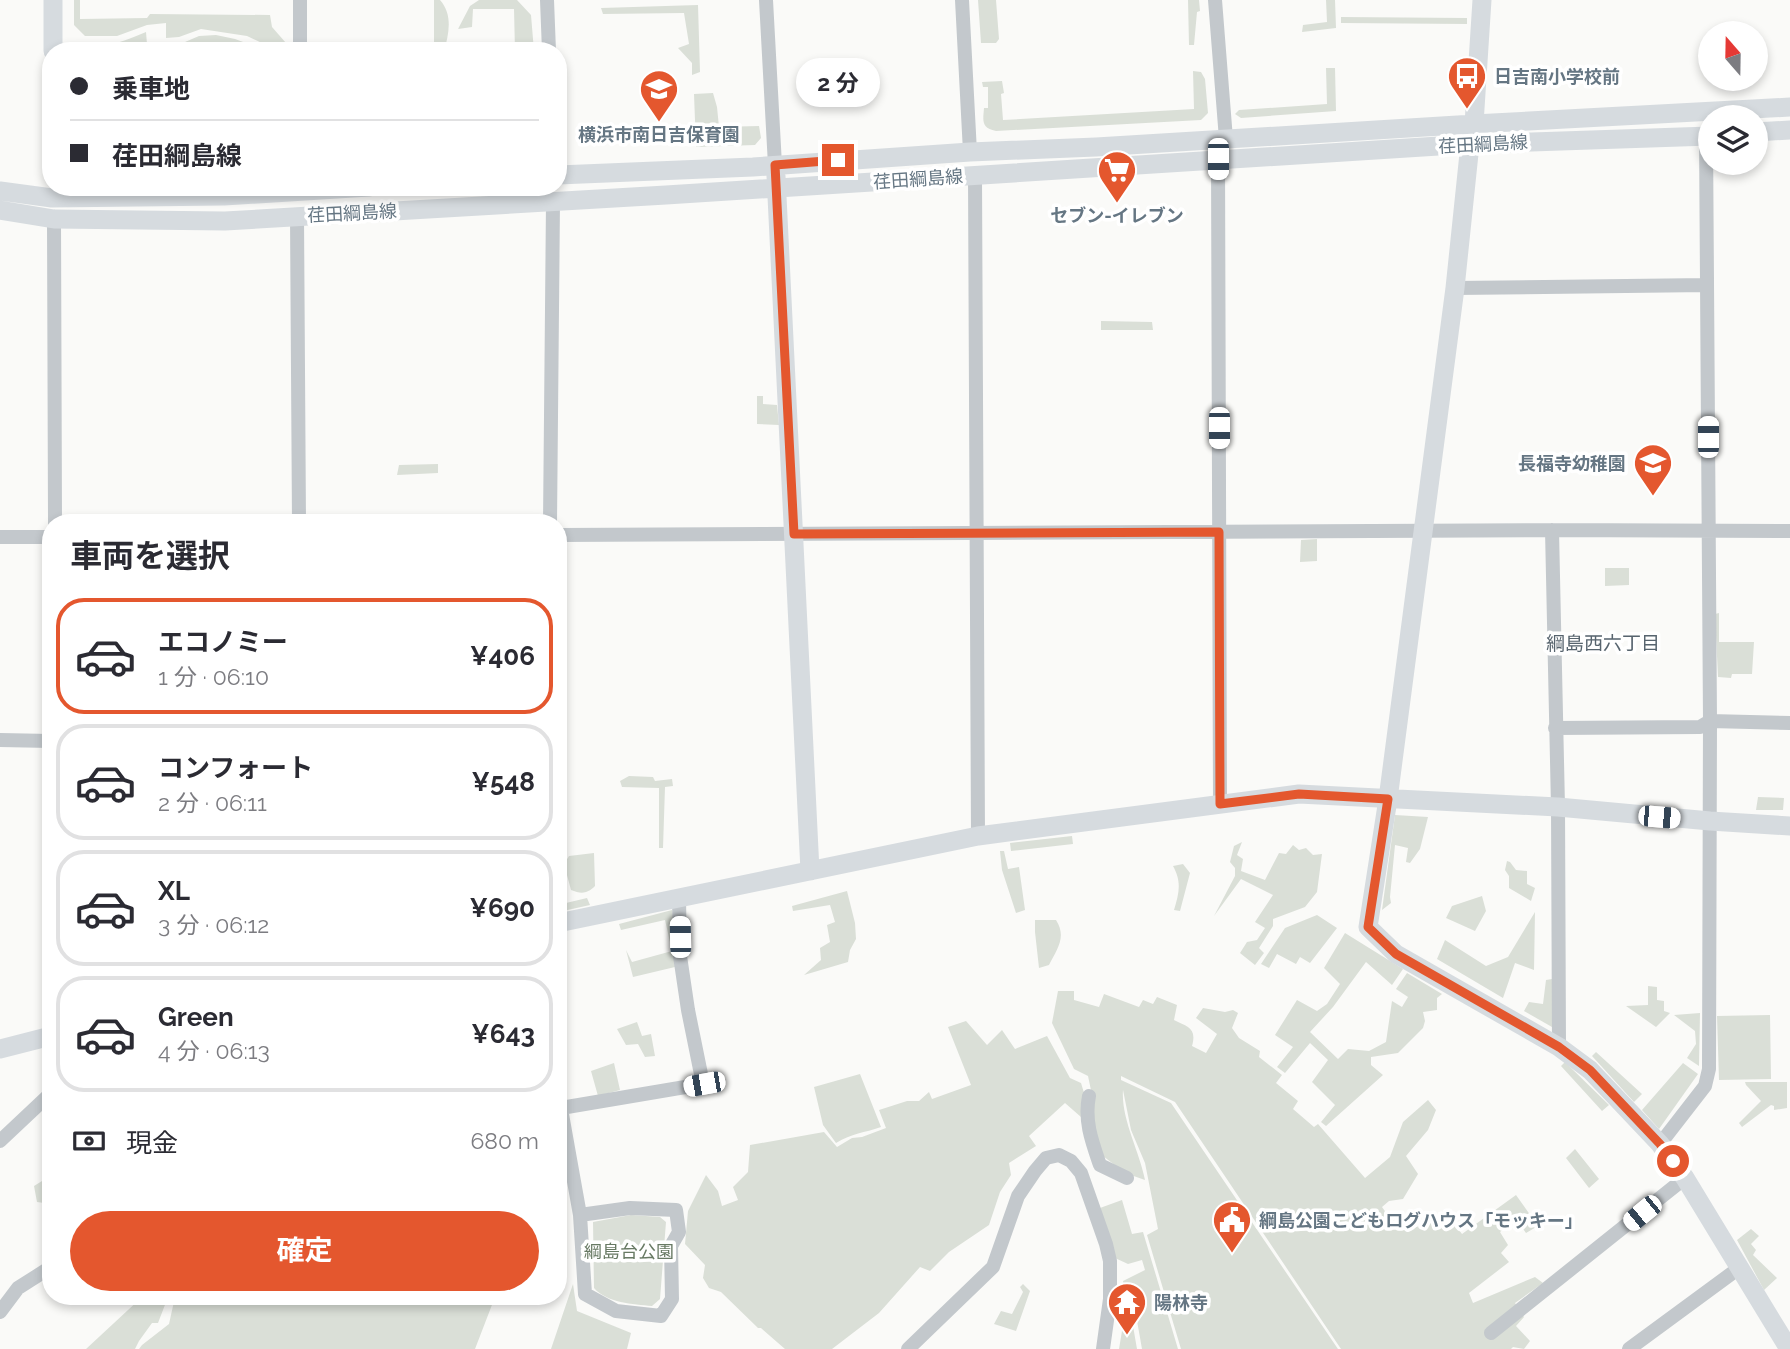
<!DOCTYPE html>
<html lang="ja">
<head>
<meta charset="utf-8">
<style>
  :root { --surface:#fff; --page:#f2f2f3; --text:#2b2b33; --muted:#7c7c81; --line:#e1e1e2; --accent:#e4572e }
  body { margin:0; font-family:Raleway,"Noto Sans JP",sans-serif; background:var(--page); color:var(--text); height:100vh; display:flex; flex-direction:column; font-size:26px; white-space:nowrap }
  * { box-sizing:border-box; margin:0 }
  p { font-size:23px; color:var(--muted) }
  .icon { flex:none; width:38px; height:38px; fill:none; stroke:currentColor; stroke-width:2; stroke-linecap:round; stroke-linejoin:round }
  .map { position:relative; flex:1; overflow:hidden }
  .panel { position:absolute; left:42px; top:514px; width:525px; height:791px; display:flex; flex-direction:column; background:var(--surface); border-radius:28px; box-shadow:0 4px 10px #0003 }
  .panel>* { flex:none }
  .banner { position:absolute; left:42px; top:42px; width:525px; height:154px; border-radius:28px; box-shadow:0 4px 10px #0003; display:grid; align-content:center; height:154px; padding:0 28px; background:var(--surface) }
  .needle { width:46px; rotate:340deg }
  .fabs { position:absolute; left:1698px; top:21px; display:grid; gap:14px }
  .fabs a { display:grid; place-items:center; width:70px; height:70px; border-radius:50%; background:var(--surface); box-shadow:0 4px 10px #0003; font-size:35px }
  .end { position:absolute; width:32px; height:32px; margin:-16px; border:9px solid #e4572e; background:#fff; box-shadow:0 0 0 4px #fff }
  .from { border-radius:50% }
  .bubble { position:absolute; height:49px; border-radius:24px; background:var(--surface); box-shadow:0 4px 10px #0003; font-size:23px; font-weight:700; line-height:49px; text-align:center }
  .car { position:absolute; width:21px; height:42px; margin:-21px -10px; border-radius:9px; box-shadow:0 0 5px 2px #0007; background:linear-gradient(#fff 24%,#345 0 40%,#fff 0 76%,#345 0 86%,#fff 0) }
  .banner b { display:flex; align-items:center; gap:24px; height:66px; font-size:26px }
  .banner b+b { border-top:2px solid var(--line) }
  .banner i { width:18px; height:18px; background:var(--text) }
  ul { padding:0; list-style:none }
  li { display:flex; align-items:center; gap:21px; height:116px; margin:0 14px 10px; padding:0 14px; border:4px solid var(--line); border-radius:28px }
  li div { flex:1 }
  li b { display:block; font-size:26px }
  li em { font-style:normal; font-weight:700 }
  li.active { border-color:var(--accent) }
  li>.icon { width:63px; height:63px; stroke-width:1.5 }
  h2 { padding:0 28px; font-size:32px; line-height:84px }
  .pay { display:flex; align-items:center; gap:18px; height:77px; padding:0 28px; font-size:26px }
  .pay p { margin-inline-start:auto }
  .primary-button { display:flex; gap:14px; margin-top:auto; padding:14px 28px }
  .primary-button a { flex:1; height:80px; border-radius:42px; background:var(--accent); color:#fff; font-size:28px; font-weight:700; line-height:80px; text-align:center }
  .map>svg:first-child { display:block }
  .green { fill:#dadfd7 }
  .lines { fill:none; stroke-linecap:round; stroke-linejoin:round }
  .street { stroke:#c3c8cc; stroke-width:14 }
  .secondary { stroke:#d6dbdf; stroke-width:19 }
  .route { stroke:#e4572e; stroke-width:9 }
  .labels { text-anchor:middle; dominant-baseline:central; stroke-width:7; stroke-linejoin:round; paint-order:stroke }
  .poi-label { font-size:18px; font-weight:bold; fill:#657683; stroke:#fff; text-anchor:start }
  .street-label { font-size:18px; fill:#657683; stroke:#fff }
  .park-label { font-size:18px; fill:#687a64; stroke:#fff }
  .neighbourhood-label { font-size:19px; fill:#57646e; stroke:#fff }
</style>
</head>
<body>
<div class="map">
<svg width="1790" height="1349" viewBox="0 0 1790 1349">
  <rect width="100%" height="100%" fill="#fafaf8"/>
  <path class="green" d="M74 0H80V19L147 18 150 14 270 15 272 27 286 43 264 44 247 36 201 29 179 37 166 38V23L147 25 117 36H85L74 25Z
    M434 0H440C453 15 449 33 444 51H434Z
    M479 0H517L531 15 534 51H515L514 9H473L472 27 458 29 470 6Z
    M978 0H996L999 39 996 43H981Z
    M1188 0H1199L1200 11 1197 12 1194 45H1189Z
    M1326 0H1335L1336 28 1302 32 1303 25 1327 22Z
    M698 5 700 72 692 75V63L678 48 689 44 684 13 603 14 601 8Z
    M1341 17 1467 18V24L1341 23Z
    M146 32 147 44 178 45 199 36 216 35 235 39 265 50 75 51 88 42C113 48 123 41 146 32Z
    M1326 68H1335L1336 111 1241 118 1235 114 1239 110 1327 104Z
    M1193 71 1201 72 1205 79 1208 113 1201 120 996 131C981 128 983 121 984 108H988V87H983L982 82 1002 81 1004 93 1001 94 1003 120 1194 109Z
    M713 93 717 107 719 127 759 126 761 138 755 145 696 147 694 94Z
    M1101 321 1152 322 1153 330H1101Z
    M757 396H763V404L777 405 779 425 757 424Z
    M438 464V473L397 475 399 465Z
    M1317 539V561L1300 562 1301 540Z
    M1605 568H1629V585L1605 586Z
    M1719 613V642H1754L1752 674H1732L1731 678 1718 677 1715 614Z
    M629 776 653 777 655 781 672 779 673 786 665 787 663 848H659V788L622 787 620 781Z
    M1758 797 1784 798 1783 810H1756Z
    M1395 815 1428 817 1420 849 1410 863 1406 862 1408 848 1395 845 1390 897 1391 903 1382 910Z
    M1072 836 1073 844 1011 851 1010 843Z
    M1242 842 1237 855 1243 859 1241 871 1265 880 1279 853 1286 854 1293 845 1299 850 1306 848 1313 855 1322 854 1317 892 1305 907 1273 919V926L1259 948 1264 953 1255 965 1240 953 1247 942 1257 940 1265 928 1255 922 1273 895 1241 879 1214 916 1235 876V868L1230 862 1234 846Z
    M1000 851H1004L1008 869 1019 867 1025 910 1016 913 1002 870Z
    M594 853 595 886C587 894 581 894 571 890L564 864 569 856Z
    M1507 861 1510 862 1516 870 1527 871V884L1535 888 1531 901 1509 888V876L1505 870Z
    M1183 864 1190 873 1180 911 1174 910C1179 893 1182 882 1173 866Z
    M558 875H561V898L566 903 587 898 590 905 563 911 558 909Z
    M847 891 855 923 856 939 850 950 848 962 804 975 821 960 820 948 830 942 827 925 835 922 830 905 793 911 792 906Z
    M1482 896 1486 911 1475 931 1446 918 1452 906Z
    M672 910 678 952 675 967 633 977 626 950 632 962 672 951 665 920 621 930 619 924Z
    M1535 912 1534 970 1515 963 1503 998 1437 959 1445 940 1486 966 1508 957Z
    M1317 915 1337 928 1310 963 1300 957 1296 964 1277 954 1269 968 1261 964 1285 928Z
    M1035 920H1056C1067 937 1057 949 1049 965L1039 968 1035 932Z
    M1345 933 1403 969 1392 985 1366 962 1333 1007 1310 1032 1338 1059 1348 1049 1369 1051 1386 1042 1392 1001 1402 1007 1408 997 1396 989 1407 973 1442 994 1437 998V1010L1423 1012 1425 1021 1423 1028 1398 1053 1371 1057V1065L1383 1075 1326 1126 1321 1122 1335 1105 1312 1082 1328 1060 1310 1043 1285 1073 1277 1067 1293 1047 1275 1035 1297 1000 1317 1011 1327 1004 1340 984 1324 968Z
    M1552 979V1027L1524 1011 1529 1002 1543 1004 1546 980Z
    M1648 986 1657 987V1000L1664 1001V1011L1670 1013 1656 1027 1626 1006 1648 1005Z
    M1058 991H1074V1000L1099 1007 1104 994 1139 1007 1143 1000 1153 1004 1157 997 1177 1005 1174 1020C1188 1027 1197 1028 1192 1046L1206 1053 1217 1034 1196 1018 1203 1008 1225 1012 1233 1010 1238 1013 1232 1028 1239 1038 1260 1051 1259 1057 1282 1075 1276 1083 1298 1101 1293 1109 1314 1127 1318 1124 1365 1178 1390 1157 1403 1122 1428 1100 1436 1110 1428 1130 1406 1156 1418 1174 1403 1199 1389 1201 1382 1207C1403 1238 1419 1230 1445 1211L1462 1234 1516 1195 1538 1226 1526 1233 1516 1219 1500 1232 1508 1245 1501 1253 1509 1262 1469 1293 1473 1303 1535 1277 1543 1283 1515 1303 1524 1317 1516 1326 1530 1341 1524 1349 1513 1347 1511 1349H1341L1175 1102 1121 1076V1080L1171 1103 1338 1349H1181L1147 1235 1158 1229 1145 1163 1131 1130 1123 1090C1121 1119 1139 1150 1145 1180L1125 1173 1103 1156 1093 1128 1092 1095 1088 1076 1074 1069 1052 1023Z
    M1700 1013 1699 1066 1687 1058 1696 1044 1695 1031 1674 1015Z
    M1770 1015 1771 1079 1719 1080 1717 1016Z
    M966 1021 987 1045 1002 1030 1015 1049 1047 1036 1070 1078 1081 1083 1085 1096 1081 1117 1065 1103 1029 1136 1036 1146 1009 1163 1011 1175 1000 1192 989 1225 949 1252 930 1271 920 1267 879 1313 832 1349H785L761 1328H758L721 1292 709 1288 703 1278 705 1265 685 1244 688 1211 706 1175 718 1191 722 1206 738 1200 733 1187 748 1172 750 1145 824 1132 837 1147 852 1138 862 1137 886 1128 879 1110 907 1101H919L929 1092 932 1099 971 1085 948 1027Z
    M637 1022 642 1036 651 1034 655 1056 645 1057 638 1044 626 1045 617 1029Z
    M1596 1052 1642 1094 1634 1102 1592 1056Z
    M1565 1062 1609 1105 1602 1111 1561 1066Z
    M614 1063 620 1090 598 1096 591 1071Z
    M1683 1063 1698 1074 1659 1129 1642 1110Z
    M860 1074 881 1127C864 1133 852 1133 836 1143L823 1125 814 1087Z
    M1745 1082H1787V1108L1774 1110V1106L1771 1105 1742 1127 1739 1123 1761 1101 1746 1085Z
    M1575 1149 1599 1179 1589 1188 1566 1158Z
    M50 1176 51 1200 44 1203 37 1202 34 1186Z
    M1122 1200 1132 1234 1143 1232 1178 1349H1142L1136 1315 1128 1309 1123 1281 1145 1270 1142 1260 1128 1264 1115 1258 1100 1208Z
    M631 1215 660 1217 666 1222 660 1299 652 1306C633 1304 607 1303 594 1288L593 1222Z
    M1751 1229 1759 1236 1751 1244 1756 1250 1753 1255 1777 1278 1764 1290 1737 1240Z
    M573 1284 577 1311 631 1333 627 1349H551Z
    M1023 1284 1030 1291 1016 1331 994 1324 1001 1311 1012 1314 1023 1292 1020 1287Z
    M142 1297H168L158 1323H152L139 1341 135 1349H86Z
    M175 1297H495L475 1349H139L142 1345 169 1324Z
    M1123 1325 1133 1326 1137 1349H1119Z"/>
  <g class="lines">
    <path class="street" d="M300 0V51
      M547 0 549 51
      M766 0 775 165
      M962 0 970 152
      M1215 0 1226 139
      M1218 159 1220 804
      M975 176 978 836
      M297 216 299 523
      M54 219 55 523
      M1455 288 1707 285
      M550 523 553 202
      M1552 530 1558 807 1559 1047
      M558 535 1552 530 1790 531
      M0 537H51
      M1555 728 1700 727 1710 721 1790 723
      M0 740 51 741
      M558 1092 580 1215 585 1294 616 1311 661 1316 672 1299 671 1246 679 1232 676 1210 630 1208 580 1215
      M1089 1096C1084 1121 1092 1142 1100 1165L1127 1178
      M561 1108 703 1084 688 1010 680 956 679 898
      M0 1141 51 1093
      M1660 1144 1705 1086 1709 1069 1710 721 1706 136
      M0 1312 18 1288 51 1267
      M1491 1333 1685 1178
      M908 1349 993 1267 1018 1196 1035 1171 1046 1158 1059 1155 1071 1161 1081 1173 1106 1244 1110 1261V1299L1103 1349
      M1629 1349 1739 1268"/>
    <path class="secondary" d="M1482 0 1474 124 1470 144 1455 288 1388 799 1368 927 1396 954 1559 1047 1590 1070 1660 1144 1685 1178 1789 1349
      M53 51V0
      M1755 132 1790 130
      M558 175 753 167 970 152 1096 147 1474 124 1790 107
      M776 176 810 871
      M0 191 52 198 224 196 369 187
      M0 210 54 219 225 221 666 195 1470 144 1710 136
      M558 923 978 836 1299 794 1558 807 1710 821 1790 826
      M0 1049 51 1036"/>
  </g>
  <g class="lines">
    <path class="route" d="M838 160 775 165 794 534 1219 532 1220 804 1299 794 1388 799 1368 927 1396 954 1559 1047 1590 1070 1660 1144 1673 1161"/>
  </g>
  <defs>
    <g id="bus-pin" transform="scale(2.0125)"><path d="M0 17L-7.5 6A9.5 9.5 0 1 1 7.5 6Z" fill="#e4572e" stroke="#fff"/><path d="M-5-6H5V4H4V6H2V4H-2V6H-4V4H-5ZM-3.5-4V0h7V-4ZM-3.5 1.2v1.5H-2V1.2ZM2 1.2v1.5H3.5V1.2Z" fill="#fff"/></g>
    <g id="school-pin" transform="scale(2.0125)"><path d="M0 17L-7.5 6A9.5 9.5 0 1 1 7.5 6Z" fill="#e4572e" stroke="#fff"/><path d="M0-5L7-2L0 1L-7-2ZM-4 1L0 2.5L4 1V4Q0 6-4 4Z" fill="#fff"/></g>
    <g id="supermarket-pin" transform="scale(2.0125)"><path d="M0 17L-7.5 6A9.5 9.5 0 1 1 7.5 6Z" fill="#e4572e" stroke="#fff"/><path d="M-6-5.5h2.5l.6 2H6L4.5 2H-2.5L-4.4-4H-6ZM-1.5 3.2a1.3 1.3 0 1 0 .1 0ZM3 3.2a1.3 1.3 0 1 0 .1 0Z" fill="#fff"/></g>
    <g id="civic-pin" transform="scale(2.0125)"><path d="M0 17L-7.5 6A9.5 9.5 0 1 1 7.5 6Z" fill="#e4572e" stroke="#fff"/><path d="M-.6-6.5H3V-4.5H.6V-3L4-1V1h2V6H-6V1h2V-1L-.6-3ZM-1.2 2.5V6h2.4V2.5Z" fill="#fff"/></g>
    <g id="temple-pin" transform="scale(2.0125)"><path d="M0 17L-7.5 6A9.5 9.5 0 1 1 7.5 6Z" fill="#e4572e" stroke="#fff"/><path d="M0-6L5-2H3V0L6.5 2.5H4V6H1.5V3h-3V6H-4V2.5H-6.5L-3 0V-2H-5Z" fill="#fff"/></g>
  </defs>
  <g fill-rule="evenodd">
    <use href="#bus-pin" x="1467" y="76"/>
    <use href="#school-pin" x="659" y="89"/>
    <use href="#supermarket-pin" x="1117" y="170"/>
    <use href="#school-pin" x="1653" y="463"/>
    <use href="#civic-pin" x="1232" y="1220"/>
    <use href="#temple-pin" x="1127" y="1302"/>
  </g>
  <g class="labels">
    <g class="poi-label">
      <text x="1494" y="76">日吉南小学校前</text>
      <text x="659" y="134" text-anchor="middle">横浜市南日吉保育園</text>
      <text x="1117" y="215" text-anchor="middle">セブン-イレブン</text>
      <text x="1626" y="463" text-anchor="end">長福寺幼稚園</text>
      <text x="1259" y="1220">綱島公園こどもログハウス「モッキー」</text>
      <text x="1154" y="1302">陽林寺</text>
    </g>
    <g class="street-label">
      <text transform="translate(1483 144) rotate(-3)">荏田綱島線</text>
      <text transform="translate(918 179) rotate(-4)">荏田綱島線</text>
      <text transform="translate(352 213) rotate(-3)">荏田綱島線</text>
    </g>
    <g class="park-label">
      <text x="629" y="1251">綱島台公園</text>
    </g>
    <g class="neighbourhood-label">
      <text x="1603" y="643">綱島西六丁目</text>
    </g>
  </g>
</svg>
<div class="fabs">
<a><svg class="needle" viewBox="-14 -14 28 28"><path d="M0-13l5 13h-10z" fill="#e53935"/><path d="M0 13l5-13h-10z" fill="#7c7c81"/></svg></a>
<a><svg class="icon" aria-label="layers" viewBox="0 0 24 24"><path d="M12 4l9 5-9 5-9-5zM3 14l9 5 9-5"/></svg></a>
</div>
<i class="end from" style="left:1673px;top:1161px"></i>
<i class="end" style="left:838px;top:160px"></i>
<div class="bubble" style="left:796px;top:58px;width:84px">2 分</div>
<i class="car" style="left:1218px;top:159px;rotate:180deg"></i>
<i class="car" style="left:1219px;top:428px;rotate:180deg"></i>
<i class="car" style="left:1708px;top:437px;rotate:0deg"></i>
<i class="car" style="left:1659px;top:817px;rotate:95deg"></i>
<i class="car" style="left:680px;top:937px;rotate:359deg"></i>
<i class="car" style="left:704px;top:1084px;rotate:260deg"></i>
<i class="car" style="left:1642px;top:1213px;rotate:231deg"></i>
<div class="banner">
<b><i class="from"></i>乗車地</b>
<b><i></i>荏田綱島線</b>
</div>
<section class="panel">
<h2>車両を選択</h2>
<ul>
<li class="active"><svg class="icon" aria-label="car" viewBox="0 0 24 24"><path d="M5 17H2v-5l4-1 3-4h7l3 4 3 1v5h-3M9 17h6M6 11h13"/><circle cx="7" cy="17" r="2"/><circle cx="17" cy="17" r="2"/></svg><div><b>エコノミー</b><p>1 分 · 06:10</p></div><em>¥406</em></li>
<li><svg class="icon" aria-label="car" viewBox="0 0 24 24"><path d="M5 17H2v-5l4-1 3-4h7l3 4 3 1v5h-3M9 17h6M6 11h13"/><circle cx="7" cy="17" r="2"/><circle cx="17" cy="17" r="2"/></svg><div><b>コンフォート</b><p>2 分 · 06:11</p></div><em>¥548</em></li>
<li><svg class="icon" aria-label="car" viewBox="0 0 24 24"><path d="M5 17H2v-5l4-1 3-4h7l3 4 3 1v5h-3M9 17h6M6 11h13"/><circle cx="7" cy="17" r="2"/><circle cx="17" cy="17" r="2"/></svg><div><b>XL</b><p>3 分 · 06:12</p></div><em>¥690</em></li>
<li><svg class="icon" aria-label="car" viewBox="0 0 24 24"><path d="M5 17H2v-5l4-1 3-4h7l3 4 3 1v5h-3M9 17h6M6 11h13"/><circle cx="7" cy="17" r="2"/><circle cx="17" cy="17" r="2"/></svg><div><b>Green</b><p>4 分 · 06:13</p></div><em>¥643</em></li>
</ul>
<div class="pay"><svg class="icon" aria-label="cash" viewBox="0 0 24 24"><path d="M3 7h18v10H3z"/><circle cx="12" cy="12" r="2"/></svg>現金<p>680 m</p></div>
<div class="primary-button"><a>確定</a></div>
</section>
</div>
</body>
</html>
